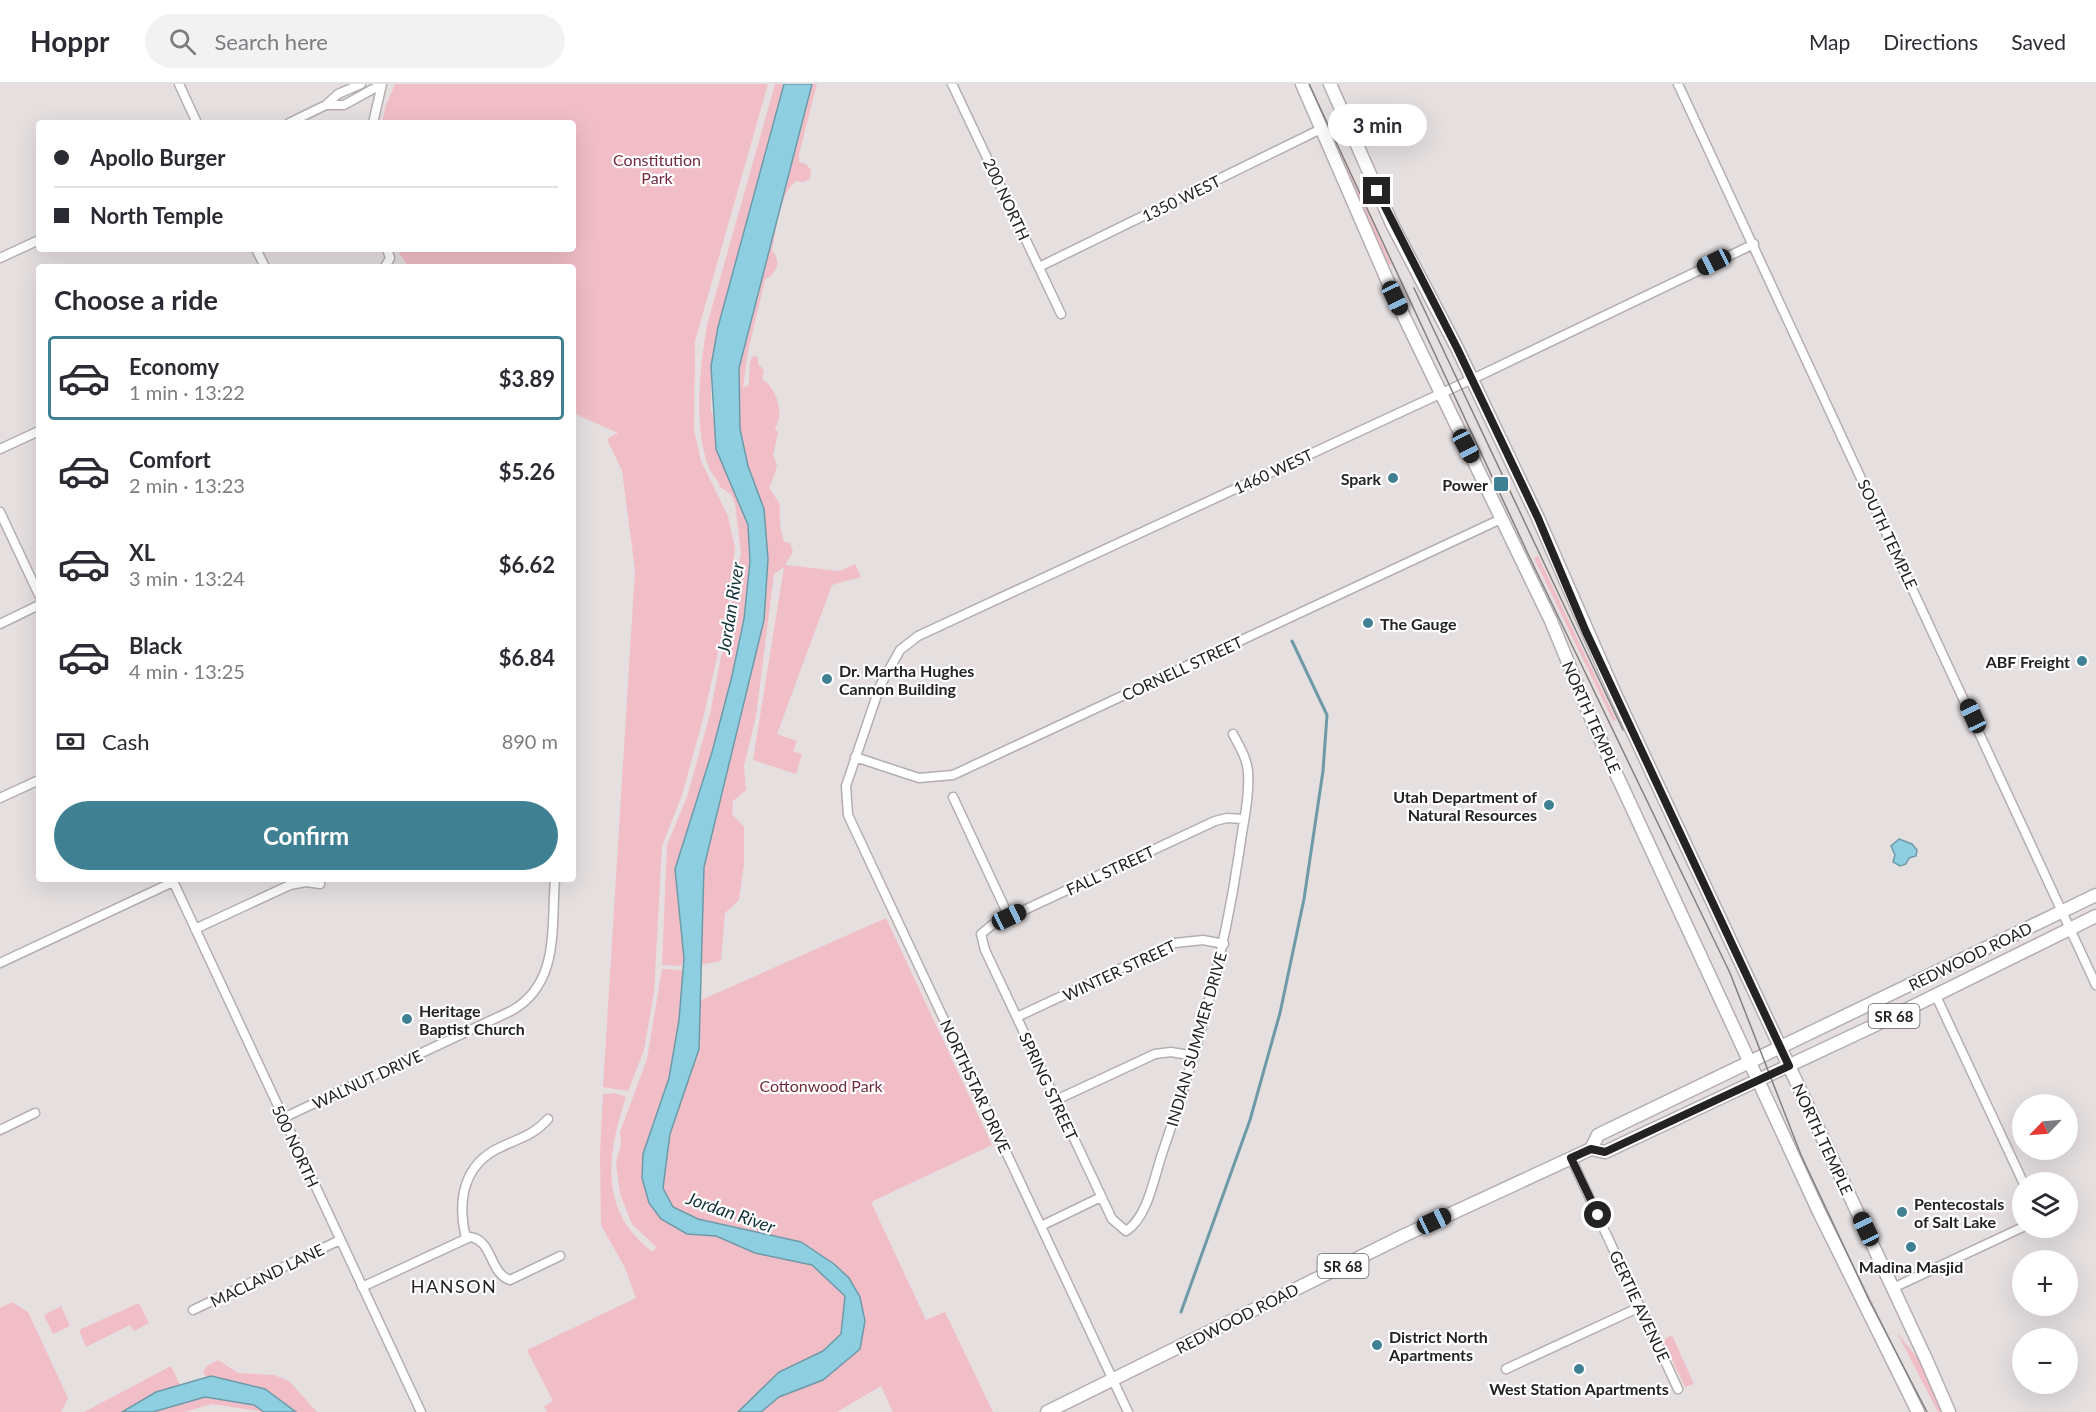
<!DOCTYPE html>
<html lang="en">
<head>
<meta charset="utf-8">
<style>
  :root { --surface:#fff; --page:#f2f2f3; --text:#2b2b33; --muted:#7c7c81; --line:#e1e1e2; --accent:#3f8092 }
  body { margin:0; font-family:Lato,sans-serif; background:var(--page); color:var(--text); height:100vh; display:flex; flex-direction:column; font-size:22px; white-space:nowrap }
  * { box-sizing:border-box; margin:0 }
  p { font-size:20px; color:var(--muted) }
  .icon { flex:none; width:33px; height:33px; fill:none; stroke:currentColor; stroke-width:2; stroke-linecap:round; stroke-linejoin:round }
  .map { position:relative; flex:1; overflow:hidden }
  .panel { position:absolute; left:36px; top:180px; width:540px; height:618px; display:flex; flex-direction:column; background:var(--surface); border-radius:6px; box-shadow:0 6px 24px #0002 }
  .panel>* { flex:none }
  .hud { position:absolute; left:36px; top:36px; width:540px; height:132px; border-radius:6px; box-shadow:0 6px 24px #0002; display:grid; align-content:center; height:132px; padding:0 18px; background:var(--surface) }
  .needle { width:39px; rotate:245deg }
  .controls { position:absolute; left:2012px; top:1010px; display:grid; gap:12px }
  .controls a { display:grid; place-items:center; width:66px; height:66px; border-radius:50%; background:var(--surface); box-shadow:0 6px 24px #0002; font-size:30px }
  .end { position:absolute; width:27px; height:27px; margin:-14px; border:8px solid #242222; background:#fff; box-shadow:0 0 0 3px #fff }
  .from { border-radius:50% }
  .bubble { position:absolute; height:42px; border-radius:21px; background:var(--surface); box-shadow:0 6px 24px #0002; font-size:20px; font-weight:700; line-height:42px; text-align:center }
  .car { position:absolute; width:18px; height:36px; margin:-18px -9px; border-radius:8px; box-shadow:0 0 4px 2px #0007; background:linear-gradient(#222 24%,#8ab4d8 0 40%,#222 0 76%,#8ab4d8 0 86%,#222 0) }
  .hud b { display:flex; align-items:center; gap:21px; height:57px; font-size:22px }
  .hud b+b { border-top:2px solid var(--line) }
  .hud i { width:15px; height:15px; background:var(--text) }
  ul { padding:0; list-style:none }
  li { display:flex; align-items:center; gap:18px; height:84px; margin:0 12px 9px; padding:0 6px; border:3px solid transparent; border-radius:6px }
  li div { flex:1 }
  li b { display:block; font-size:22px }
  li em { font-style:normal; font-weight:700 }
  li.active { border-color:var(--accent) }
  li>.icon { width:54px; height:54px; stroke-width:1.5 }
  h2 { padding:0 18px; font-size:27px; line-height:72px }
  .pay { display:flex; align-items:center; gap:15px; height:66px; padding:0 18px; font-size:22px }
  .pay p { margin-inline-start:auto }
  .button { display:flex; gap:12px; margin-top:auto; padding:12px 18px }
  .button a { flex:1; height:69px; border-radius:36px; background:var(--accent); color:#fff; font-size:24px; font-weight:700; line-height:69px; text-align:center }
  header { display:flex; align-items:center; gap:36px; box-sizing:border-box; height:84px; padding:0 30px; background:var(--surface); border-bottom:2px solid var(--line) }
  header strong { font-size:28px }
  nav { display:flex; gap:33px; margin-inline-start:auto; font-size:21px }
  .search { width:420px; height:54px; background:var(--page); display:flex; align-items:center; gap:15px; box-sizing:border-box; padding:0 21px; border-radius:33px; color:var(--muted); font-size:22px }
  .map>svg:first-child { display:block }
  .green { fill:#f1bec8 }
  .water { fill:#8ecee1; stroke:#6e9aa8; stroke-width:1.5 }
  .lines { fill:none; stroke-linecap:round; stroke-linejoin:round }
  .stream { stroke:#6e9aa8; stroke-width:3 }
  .minor-casing { stroke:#b4aeaf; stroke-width:11 }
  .secondary-casing { stroke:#b4aeaf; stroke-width:15 }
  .primary-casing { stroke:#b4aeaf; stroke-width:15 }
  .minor { stroke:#fff; stroke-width:8 }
  .secondary { stroke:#fff; stroke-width:12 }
  .primary { stroke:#fff; stroke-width:12 }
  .tram { stroke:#848080; stroke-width:1.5 }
  .route { stroke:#242222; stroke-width:8 }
  .poi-dot { fill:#3f8092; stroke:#fff; stroke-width:2 }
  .labels { text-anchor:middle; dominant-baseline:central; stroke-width:4.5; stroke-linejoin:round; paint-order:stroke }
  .shield { fill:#fff; stroke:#666464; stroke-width:1.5 }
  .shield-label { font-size:15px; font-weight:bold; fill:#242222 }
  .park-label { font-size:16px; fill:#712b3e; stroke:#fff }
  .street-label { font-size:16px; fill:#242222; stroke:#fff }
  .poi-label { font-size:16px; font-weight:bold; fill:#242222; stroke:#fff; text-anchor:start }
  .water-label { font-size:18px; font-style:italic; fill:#13333b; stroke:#fff }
  .neighbourhood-label { font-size:18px; letter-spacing:1.5px; fill:#242222; stroke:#fff }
</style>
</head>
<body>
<header>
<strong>Hoppr</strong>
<div class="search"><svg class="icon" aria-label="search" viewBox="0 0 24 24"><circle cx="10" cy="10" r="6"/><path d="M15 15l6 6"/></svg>Search here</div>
<nav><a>Map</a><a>Directions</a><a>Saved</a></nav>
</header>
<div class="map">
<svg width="2096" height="1328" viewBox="0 0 2096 1328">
  <rect width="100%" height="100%" fill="#e5dfe0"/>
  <path class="green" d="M395 0H768L695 257 694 346 701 377 728 432 735 465 728 525 703 635 682 711 662 762 654 908 644 966 628 1007 603 1003 635 486 622 387 607 355 618 349 573 329V183H408L397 165H573V39H382L386 21Z
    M775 0H784L718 243 711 282V326L748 441 750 477 744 535 732 592 712 668 675 784 684 874 681 882 662 881 667 761 687 713 710 630 741 469 735 420 731 410 720 403C718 395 712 391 709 384 693 343 700 283 707 241Z
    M812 0H817L799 70V78L806 80 811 86 810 95 803 98 796 97C779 110 776 148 772 167 783 178 775 190 765 196L748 267 743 304 749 301 750 277 753 272 758 273V280L764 286 762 295C776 303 785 329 775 344L778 349 773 371 777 380 775 389 769 404 780 420C779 434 780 444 784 458L790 459 793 468 785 481 840 487 855 480 861 493 832 501 777 650 797 657 793 667 802 670 796 690 753 676 784 483 774 490 756 632 744 682 746 706 733 717 732 730 744 743V780L739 816 725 829 721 877 699 881 704 783 737 647 764 425 748 382 740 345 739 284Z
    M1338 64 1392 181H1390L1377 162Z
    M1538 472 1616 636 1613 637 1534 474Z
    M886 834 992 1061 871 1118 926 1236 945 1228 993 1328H893L881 1302 837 1328H547L544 1322 553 1317 527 1266 636 1214 625 1184 601 1141 600 1068 603 1010 614 1009 626 1013C607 1071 598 1127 653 1168L656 1163 632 1140 620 1110 616 1079 621 1060 620 1048 647 975 662 885 683 886 679 936 669 994 643 1070 642 1094 673 1123 663 1105 665 1079 670 1050 699 966V917Z
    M12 1218 28 1228 68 1314 61 1328H0V1224Z
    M139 1219 149 1239 134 1247 130 1241 86 1263 79 1246Z
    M61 1222 70 1242 53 1250 44 1231Z
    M1897 1249 1921 1278 1942 1328H1938Z
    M1672 1251 1694 1300 1685 1303 1664 1259 1666 1254Z
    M218 1276 238 1289 274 1291 289 1297 317 1328H296L265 1305 212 1292 207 1294 203 1288 207 1282Z
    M171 1282 180 1301 156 1308 122 1328H84Z
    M205 1313 254 1321 264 1328 212 1320 184 1328H153Z"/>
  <path class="water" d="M784 0H812L739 284 740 345 748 382 764 425 768 475 764 536 704 783 699 965 670 1050 663 1104 673 1123 698 1135 801 1158 834 1180 849 1194 860 1213 865 1237 860 1265 823 1296 779 1313 761 1328H738L779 1288 823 1267 841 1250 845 1212 812 1181 755 1169 716 1152 687 1150 661 1135 649 1119 642 1094 643 1070 669 994 679 936 684 874 675 785 712 668 732 592 744 535 750 477 748 441 716 365 711 282 718 243Z
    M1899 755 1912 760 1917 766 1916 772 1909 774 1906 780 1900 782 1893 778 1895 771 1891 762Z
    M211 1292 265 1305 296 1328H264L254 1321 205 1313 153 1328H122L156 1308Z"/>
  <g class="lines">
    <path class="stream" d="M1181 1228 1250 1036 1280 929 1304 815 1323 687 1327 631 1292 557"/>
    <g class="minor-casing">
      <path id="minor" d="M179 0 197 39
        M952 0 1061 230
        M1678 0 2096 901
        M326 21H344L382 0
        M289 39 326 21 338 10 361 0
        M373 39 382 0
        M256 165 265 183
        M0 174 39 156
        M385 183 390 174 387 165
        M1039 183 1323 44
        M0 365 39 347
        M0 428 39 511
        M0 540 39 521
        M1233 650C1239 662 1247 674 1248 688 1250 714 1242 744 1239 769 1224 873 1196 971 1162 1070 1154 1093 1148 1133 1126 1147L1112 1135 985 866 981 850 992 841 1215 737 1227 734 1243 735
        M855 673 919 694 953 691 1503 434
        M953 713 1009 833
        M0 714 39 696
        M172 795 421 1328
        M195 845 290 801 306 798 320 800
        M0 879 173 798
        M1936 912 2023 1098
        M1017 933 1175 859 1203 856 1224 860
        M1056 1016 1155 970 1171 968 1195 972
        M283 1034 511 927C560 900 551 844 555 795
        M0 1046 35 1029
        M1571 1074 1678 1305
        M1041 1142 1101 1113
        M466 1154C457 1117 463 1080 501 1063 520 1054 534 1051 548 1035
        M362 1203 470 1153C493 1156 489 1189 510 1196L560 1172
        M1893 1204 2023 1143
        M193 1226 340 1156
        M1506 1285 1640 1223
        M1128 1328 848 731 846 702 880 602 900 566 918 552 1483 290 1754 160"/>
    </g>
    <g class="secondary-casing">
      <path id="secondary" d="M1302 0 1395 214 1551 537 1595 644 1819 1128 1918 1328
        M1330 0 1392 140 1457 264 1538 434 1616 612 1926 1275 1949 1328"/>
    </g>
    <g class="primary-casing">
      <path id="primary" d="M1591 1065 1598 1051 2096 811
        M1047 1328 1405 1151 1591 1065 1605 1068 1871 943 2096 832"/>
    </g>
    <use href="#minor" class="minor"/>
    <use href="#secondary" class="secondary"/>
    <use href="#primary" class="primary"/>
    <path class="tram" d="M1309 0 1529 472 1730 889 1801 1071 1869 1216 1927 1328
      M1414 204 1623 646"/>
  </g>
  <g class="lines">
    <path class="route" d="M1377 107 1457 264 1538 434 1586 548 1789 982 1605 1068 1591 1065 1571 1074 1598 1131"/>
  </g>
  <g class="poi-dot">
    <circle cx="1393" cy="394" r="6"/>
    <rect x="1493" y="392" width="16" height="16" rx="3"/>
    <circle cx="1368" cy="539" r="6"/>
    <circle cx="2082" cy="577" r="6"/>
    <circle cx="827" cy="595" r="6"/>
    <circle cx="1549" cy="721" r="6"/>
    <circle cx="407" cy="935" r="6"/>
    <circle cx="1902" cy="1128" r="6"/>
    <circle cx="1911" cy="1163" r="6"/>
    <circle cx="1377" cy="1261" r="6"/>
    <circle cx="1579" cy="1285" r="6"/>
  </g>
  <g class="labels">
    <g class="shield">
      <rect x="1868.5" y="920" width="51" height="24" rx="4.5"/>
      <rect x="1317.5" y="1170" width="51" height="24" rx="4.5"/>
    </g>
    <g class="shield-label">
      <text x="1894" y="932">SR 68</text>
      <text x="1343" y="1182">SR 68</text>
    </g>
    <g class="park-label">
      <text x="657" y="75">Constitution<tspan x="657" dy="18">Park</tspan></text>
      <text x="821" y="1001">Cottonwood Park</text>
    </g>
    <g class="street-label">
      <text transform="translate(1181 114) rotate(-26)">1350 WEST</text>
      <text transform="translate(1007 115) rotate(65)">200 NORTH</text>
      <text transform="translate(1273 387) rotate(-25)">1460 WEST</text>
      <text transform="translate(1888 450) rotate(65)">SOUTH TEMPLE</text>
      <text transform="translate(1182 584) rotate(-25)">CORNELL STREET</text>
      <text transform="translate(1592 633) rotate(66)">NORTH TEMPLE</text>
      <text transform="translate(1110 786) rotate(-25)">FALL STREET</text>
      <text transform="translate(1970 872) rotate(-26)">REDWOOD ROAD</text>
      <text transform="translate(1119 886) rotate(-25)">WINTER STREET</text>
      <text transform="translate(1196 955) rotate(-74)">INDIAN SUMMER DRIVE</text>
      <text transform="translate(367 995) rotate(-25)">WALNUT DRIVE</text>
      <text transform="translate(976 1002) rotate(65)">NORTHSTAR DRIVE</text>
      <text transform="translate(1049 1002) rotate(65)">SPRING STREET</text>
      <text transform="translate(1823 1055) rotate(65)">NORTH TEMPLE</text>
      <text transform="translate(296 1062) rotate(65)">500 NORTH</text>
      <text transform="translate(267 1191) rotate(-26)">MACLAND LANE</text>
      <text transform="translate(1640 1222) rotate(65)">GERTIE AVENUE</text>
      <text transform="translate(1237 1234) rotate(-27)">REDWOOD ROAD</text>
    </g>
    <g class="poi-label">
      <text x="1381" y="394" text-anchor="end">Spark</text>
      <text x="1488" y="400" text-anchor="end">Power</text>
      <text x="1380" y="539">The Gauge</text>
      <text x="2070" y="577" text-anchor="end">ABF Freight</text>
      <text x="839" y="586">Dr. Martha Hughes<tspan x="839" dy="18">Cannon Building</tspan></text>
      <text x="1537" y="712" text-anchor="end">Utah Department of<tspan x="1537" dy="18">Natural Resources</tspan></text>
      <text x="419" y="926">Heritage<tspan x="419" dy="18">Baptist Church</tspan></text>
      <text x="1914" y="1119">Pentecostals<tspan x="1914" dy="18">of Salt Lake</tspan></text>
      <text x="1911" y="1182" text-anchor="middle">Madina Masjid</text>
      <text x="1389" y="1252">District North<tspan x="1389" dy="18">Apartments</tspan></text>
      <text x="1579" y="1304" text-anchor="middle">West Station Apartments</text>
    </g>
    <g class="water-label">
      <text transform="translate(730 524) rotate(-81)">Jordan River</text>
      <text transform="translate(731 1128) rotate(19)">Jordan River</text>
    </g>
    <g class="neighbourhood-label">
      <text x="454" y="1202">HANSON</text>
    </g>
  </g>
</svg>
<div class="controls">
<a><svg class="needle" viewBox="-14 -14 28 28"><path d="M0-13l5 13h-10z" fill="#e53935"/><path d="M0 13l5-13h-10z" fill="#7c7c81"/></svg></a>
<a><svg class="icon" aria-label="layers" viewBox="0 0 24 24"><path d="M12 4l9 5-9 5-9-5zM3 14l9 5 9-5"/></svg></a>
<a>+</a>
<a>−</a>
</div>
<i class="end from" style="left:1598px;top:1131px"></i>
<i class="end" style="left:1377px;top:107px"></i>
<div class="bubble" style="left:1328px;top:20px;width:99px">3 min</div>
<i class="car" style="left:1714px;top:178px;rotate:244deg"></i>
<i class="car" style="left:1395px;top:214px;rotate:155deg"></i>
<i class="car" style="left:1466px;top:362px;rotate:152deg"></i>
<i class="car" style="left:1973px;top:632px;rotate:335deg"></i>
<i class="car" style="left:1009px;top:833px;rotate:65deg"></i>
<i class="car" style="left:1434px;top:1137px;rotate:65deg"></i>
<i class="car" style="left:1866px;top:1145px;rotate:335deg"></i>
<div class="hud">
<b><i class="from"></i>Apollo Burger</b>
<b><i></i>North Temple</b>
</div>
<section class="panel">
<h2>Choose a ride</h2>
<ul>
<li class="active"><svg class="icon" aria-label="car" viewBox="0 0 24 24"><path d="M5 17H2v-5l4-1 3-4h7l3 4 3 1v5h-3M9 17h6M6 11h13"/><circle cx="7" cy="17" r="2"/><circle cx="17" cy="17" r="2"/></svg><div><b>Economy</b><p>1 min · 13:22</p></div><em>$3.89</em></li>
<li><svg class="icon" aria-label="car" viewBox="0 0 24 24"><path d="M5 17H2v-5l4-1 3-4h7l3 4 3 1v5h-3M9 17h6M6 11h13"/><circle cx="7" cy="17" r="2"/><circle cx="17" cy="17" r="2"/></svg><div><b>Comfort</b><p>2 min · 13:23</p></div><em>$5.26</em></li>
<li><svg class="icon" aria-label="car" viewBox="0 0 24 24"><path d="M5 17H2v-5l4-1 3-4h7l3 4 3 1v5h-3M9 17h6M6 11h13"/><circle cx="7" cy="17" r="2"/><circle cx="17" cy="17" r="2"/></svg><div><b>XL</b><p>3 min · 13:24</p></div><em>$6.62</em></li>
<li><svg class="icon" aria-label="car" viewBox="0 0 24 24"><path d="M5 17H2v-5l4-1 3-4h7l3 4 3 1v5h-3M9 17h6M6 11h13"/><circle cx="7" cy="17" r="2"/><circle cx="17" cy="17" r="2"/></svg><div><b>Black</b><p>4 min · 13:25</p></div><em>$6.84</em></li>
</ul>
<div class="pay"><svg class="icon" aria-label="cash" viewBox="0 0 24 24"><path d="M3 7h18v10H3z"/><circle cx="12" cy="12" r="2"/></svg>Cash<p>890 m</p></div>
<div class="button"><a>Confirm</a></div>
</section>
</div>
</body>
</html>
